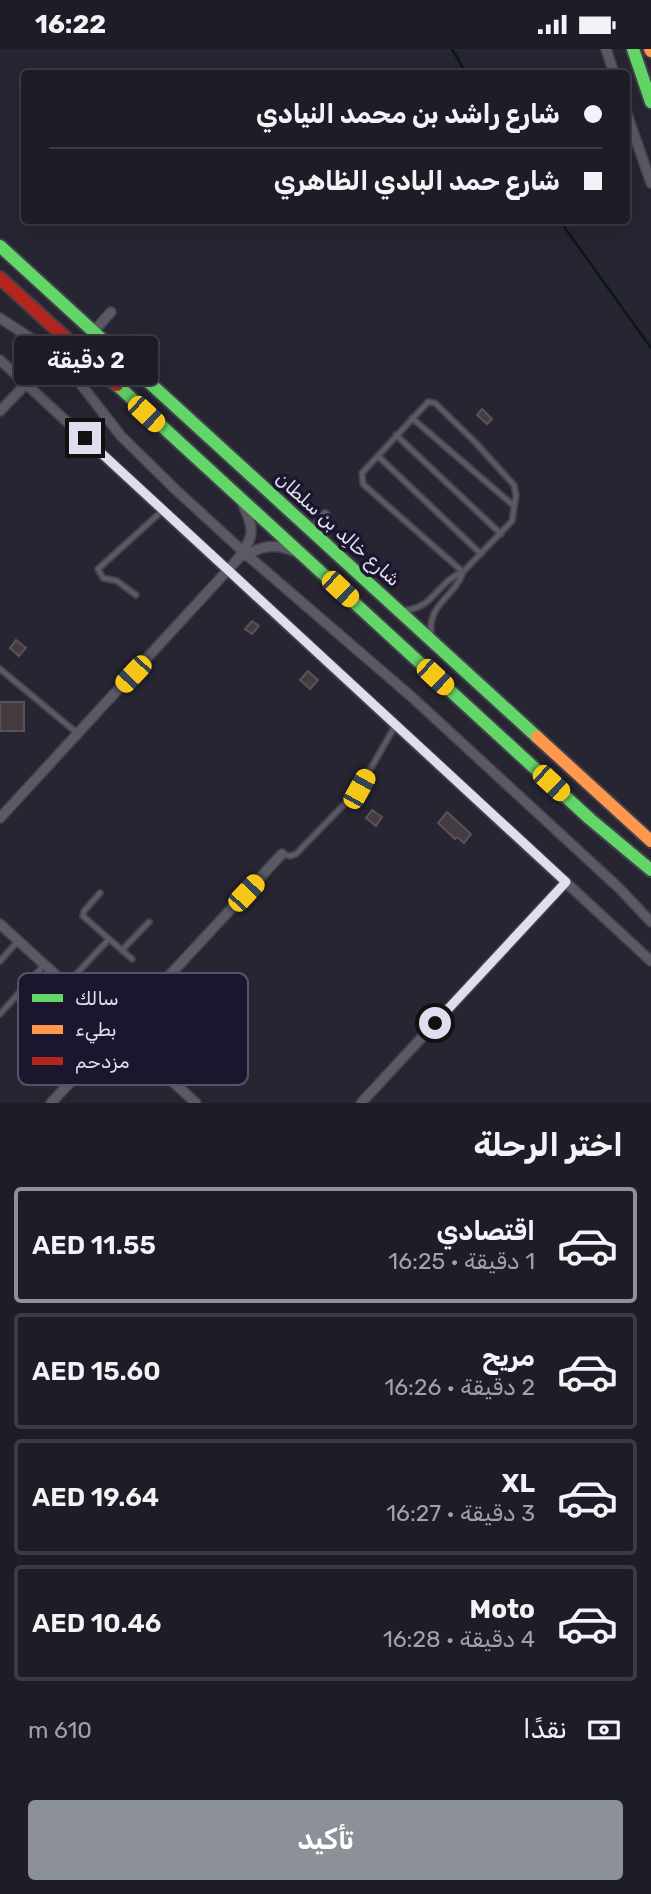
<!DOCTYPE html>
<html lang="ar">
<head>
<meta charset="utf-8">
<style>
  :root { --surface:#1e1c26; --page:#26252e; --text:#f1f3f6; --muted:#a1a1a7; --line:#3c3a43; --accent:#8c9099 }
  body { margin:0; font-family:Rubik,Vazirmatn,sans-serif; background:var(--page); color:var(--text); direction:rtl; height:100vh; display:flex; flex-direction:column; font-size:26px; white-space:nowrap }
  * { box-sizing:border-box; margin:0 }
  p { font-size:23px; color:var(--muted) }
  .icon { flex:none; width:38px; height:38px; fill:none; stroke:currentColor; stroke-width:2; stroke-linecap:round; stroke-linejoin:round }
  .map { position:relative; height:1054px; overflow:hidden; direction:ltr }
  .side { display:flex; flex-direction:column; background:var(--surface); flex:1 }
  .side>* { flex:none }
  .top-card { position:absolute; left:21px; top:21px; width:609px; height:154px; border-radius:7px; box-shadow:0 7px 28px #0002,0 0 0 2px var(--line); direction:rtl; display:grid; align-content:center; height:154px; padding:0 28px; background:var(--surface) }
  .end { position:absolute; width:32px; height:32px; margin:-16px; border:9px solid #e0ddef; background:#111; box-shadow:0 0 0 4px #111 }
  .from { border-radius:50% }
  .bubble { position:absolute; height:49px; border-radius:7px; background:var(--surface); box-shadow:0 7px 28px #0002,0 0 0 2px var(--line); font-size:23px; font-weight:600; line-height:49px; text-align:center; direction:rtl }
  .car { position:absolute; width:21px; height:42px; margin:-21px -10px; border-radius:9px; box-shadow:0 0 5px 2px #0007; background:linear-gradient(#f5c518 24%,#345 0 40%,#f5c518 0 76%,#345 0 86%,#f5c518 0) }
  .top-card b { display:flex; align-items:center; gap:24px; height:66px; font-size:26px }
  .top-card b+b { border-top:2px solid var(--line) }
  .top-card i { width:18px; height:18px; background:var(--text) }
  ul { padding:0; list-style:none }
  li { display:flex; align-items:center; gap:21px; height:116px; margin:0 14px 10px; padding:0 14px; border:4px solid var(--line); border-radius:7px }
  li div { flex:1 }
  li b { display:block; font-size:26px }
  li em { font-style:normal; font-weight:600 }
  li.on { border-color:var(--accent) }
  li>.icon { width:63px; height:63px; stroke-width:1.5 }
  h2 { padding:0 28px; font-size:32px; line-height:84px }
  .pay { display:flex; align-items:center; gap:18px; height:77px; padding:0 28px; font-size:26px }
  .pay p { margin-inline-start:auto }
  .button { display:flex; gap:14px; margin-top:auto; padding:14px 28px }
  .button a { flex:1; height:80px; border-radius:7px; background:var(--accent); color:#fff; font-size:28px; font-weight:600; line-height:80px; text-align:center }
  .status { display:flex; justify-content:space-between; align-items:center; height:49px; padding:0 35px; background:var(--surface); direction:ltr }
  .status svg { height:19px; fill:currentColor }
  .map>svg:first-child { display:block }
  .lines { fill:none; stroke-linecap:round; stroke-linejoin:round }
  .stream { stroke:#09161a; stroke-width:2.5 }
  .building { fill:#443c40; stroke:#5a5256; stroke-width:2 }
  .lane-casing { stroke:#43404d; stroke-width:8 }
  .street-casing { stroke:#43404d; stroke-width:12 }
  .fast-casing { stroke:#43404d; stroke-width:16 }
  .slow-casing { stroke:#43404d; stroke-width:16 }
  .jam-casing { stroke:#43404d; stroke-width:16 }
  .lane { stroke:#5b5964; stroke-width:4.5 }
  .street { stroke:#5b5964; stroke-width:9 }
  .fast { stroke:#63d668; stroke-width:12 }
  .slow { stroke:#ff974d; stroke-width:12 }
  .jam { stroke:#b3261e; stroke-width:12 }
  .route { stroke:#e0ddef; stroke-width:9 }
  .labels { text-anchor:middle; dominant-baseline:central; stroke-width:7; stroke-linejoin:round; paint-order:stroke }
  .street-label { font-size:19px; fill:#e0ddef; stroke:#1b162e }
  .key { fill:#1b162e; stroke:#565268; stroke-width:2 }
  .key-label { font-size:19px; fill:#e0ddef }
</style>
</head>
<body>
<div class="status"><b>16:22</b><svg viewBox="0 0 49 12"><path d="M0 12V9h3v3zM5 12V6h3v6zM10 12V3h3v9zM15 12V0h3v12zM26 1h20v11H26zM47 4h2v5h-2z"/></svg></div>
<div class="map">
<svg width="651" height="1054" viewBox="0 0 651 1054">
  <rect width="100%" height="100%" fill="#282533"/>
  <g class="lines">
    <path class="stream" d="M452 0 466 24
      M560 172 651 299"/>
  </g>
  <path class="building" d="M482 360 492 370 487 375 477 366Z
    M252 572 259 577 252 585 245 580Z
    M16 591 26 599 19 607 10 599Z
    M308 622 318 631 310 640 300 631Z
    M0 653H24V682H0Z
    M372 761 382 768 376 777 366 769Z
    M447 763 471 785 464 794 457 788 455 790 438 774Z"/>
  <g class="lines">
    <g class="lane-casing">
      <path id="lane" d="M428 353 435 354 475 393 514 436 516 446 512 472 463 523 363 435 362 424Z
        M412 369 514 457
        M396 386 501 485
        M378 407 481 505
        M136 546 117 532 103 529 98 520 162 462
        M405 561C433 560 439 531 463 523 455 548 428 554 431 585
        M0 620 77 684
        M283 805 290 807 296 805 359 740 395 677
        M100 844 84 862 83 867 109 890
        M122 901 149 873
        M0 912 18 892
        M67 935 109 890 132 910
        M44 952 63 933
        M0 965 44 916
        M36 997 80 949"/>
    </g>
    <g class="street-casing">
      <path id="street" d="M606 0 614 24
        M626 62 651 134
        M0 269 35 292 76 329 121 387 176 441 247 506 413 649 619 839 651 873
        M94 282 111 263
        M0 311 651 912
        M56 311 71 295
        M0 362 26 335
        M312 482 325 466
        M244 507C262 497 274 494 293 502
        M0 769 237 511C253 489 256 482 243 456
        M0 875 196 1054
        M51 1054 282 805
        M361 1054 566 833"/>
    </g>
    <g class="fast-casing">
      <path id="fast" d="M633 0 651 53
        M0 197 537 688
        M117 336 590 770 651 821"/>
    </g>
    <g class="slow-casing">
      <path id="slow" d="M650 0 651 2
        M537 688 651 792"/>
    </g>
    <g class="jam-casing">
      <path id="jam" d="M0 229 117 336"/>
    </g>
    <use href="#lane" class="lane"/>
    <use href="#street" class="street"/>
    <use href="#fast" class="fast"/>
    <use href="#slow" class="slow"/>
    <use href="#jam" class="jam"/>
  </g>
  <g class="lines">
    <path class="route" d="M85 389 566 833 435 974"/>
  </g>
  <g class="labels">
    <g class="street-label">
      <text transform="translate(338 480) rotate(42)">شارع خالِد بن سلطان</text>
    </g>
  </g>
  <rect x="18" y="924" width="230" height="112" rx="10" class="key"/>
  <rect x="32" y="945" width="31" height="8" fill="#63d668"/>
  <rect x="32" y="976" width="31" height="9" fill="#ff974d"/>
  <rect x="32" y="1008" width="31" height="8" fill="#b3261e"/>
  <g class="key-label">
    <text x="75" y="956">سالك</text>
    <text x="75" y="987">بطيء</text>
    <text x="75" y="1019">مزدحم</text>
  </g>
</svg>
<i class="end from" style="left:435px;top:974px"></i>
<i class="end" style="left:85px;top:389px"></i>
<div class="bubble" style="left:14px;top:287px;width:144px">2 دقيقة</div>
<i class="car" style="left:146px;top:365px;rotate:133deg"></i>
<i class="car" style="left:340px;top:540px;rotate:133deg"></i>
<i class="car" style="left:133px;top:625px;rotate:223deg"></i>
<i class="car" style="left:435px;top:628px;rotate:133deg"></i>
<i class="car" style="left:551px;top:734px;rotate:133deg"></i>
<i class="car" style="left:359px;top:740px;rotate:29deg"></i>
<i class="car" style="left:246px;top:844px;rotate:43deg"></i>
<div class="top-card">
<b><i class="from"></i>شارع راشد بن محمد النيادي</b>
<b><i></i>شارع حمد البادي الظاهري</b>
</div>
</div>
<section class="side">
<h2>اختر الرحلة</h2>
<ul>
<li class="on"><svg class="icon" aria-label="car" viewBox="0 0 24 24"><path d="M5 17H2v-5l4-1 3-4h7l3 4 3 1v5h-3M9 17h6M6 11h13"/><circle cx="7" cy="17" r="2"/><circle cx="17" cy="17" r="2"/></svg><div><b>اقتصادي</b><p>1 دقيقة · 16:25</p></div><em>AED 11.55</em></li>
<li><svg class="icon" aria-label="car" viewBox="0 0 24 24"><path d="M5 17H2v-5l4-1 3-4h7l3 4 3 1v5h-3M9 17h6M6 11h13"/><circle cx="7" cy="17" r="2"/><circle cx="17" cy="17" r="2"/></svg><div><b>مريح</b><p>2 دقيقة · 16:26</p></div><em>AED 15.60</em></li>
<li><svg class="icon" aria-label="car" viewBox="0 0 24 24"><path d="M5 17H2v-5l4-1 3-4h7l3 4 3 1v5h-3M9 17h6M6 11h13"/><circle cx="7" cy="17" r="2"/><circle cx="17" cy="17" r="2"/></svg><div><b>XL</b><p>3 دقيقة · 16:27</p></div><em>AED 19.64</em></li>
<li><svg class="icon" aria-label="car" viewBox="0 0 24 24"><path d="M5 17H2v-5l4-1 3-4h7l3 4 3 1v5h-3M9 17h6M6 11h13"/><circle cx="7" cy="17" r="2"/><circle cx="17" cy="17" r="2"/></svg><div><b>Moto</b><p>4 دقيقة · 16:28</p></div><em>AED 10.46</em></li>
</ul>
<div class="pay"><svg class="icon" aria-label="cash" viewBox="0 0 24 24"><path d="M3 7h18v10H3z"/><circle cx="12" cy="12" r="2"/></svg>نقدًا<p>610 m</p></div>
<div class="button"><a>تأكيد</a></div>
</section>
</body>
</html>
